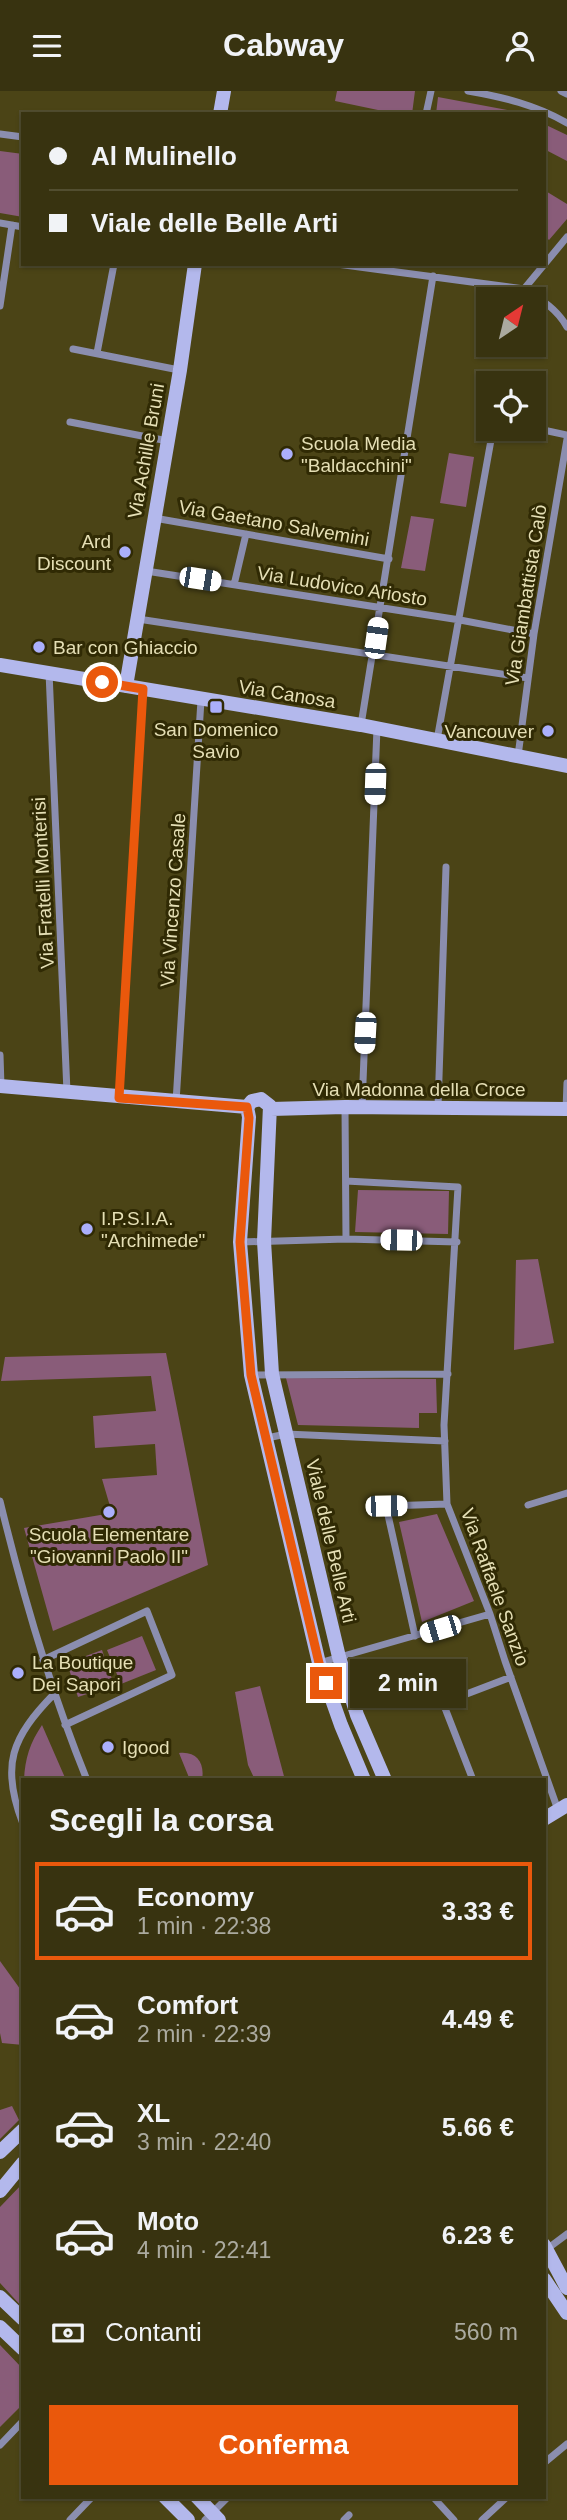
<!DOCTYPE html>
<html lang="it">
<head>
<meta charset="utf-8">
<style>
  :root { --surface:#383310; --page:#433f1e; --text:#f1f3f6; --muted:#abaa9f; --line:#524e30; --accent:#ea580c }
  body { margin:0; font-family:Helvetica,sans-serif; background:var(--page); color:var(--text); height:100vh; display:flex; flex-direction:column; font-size:26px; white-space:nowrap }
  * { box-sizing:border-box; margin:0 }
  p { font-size:23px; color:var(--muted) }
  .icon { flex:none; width:38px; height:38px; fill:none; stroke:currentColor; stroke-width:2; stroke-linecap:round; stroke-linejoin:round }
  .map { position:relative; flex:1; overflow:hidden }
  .drawer { position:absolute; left:21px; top:1687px; width:525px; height:721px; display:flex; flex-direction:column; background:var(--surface); border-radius:0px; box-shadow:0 2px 5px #0004,0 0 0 2px var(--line) }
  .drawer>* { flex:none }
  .top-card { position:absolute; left:21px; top:21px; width:525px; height:154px; border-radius:0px; box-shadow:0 2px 5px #0004,0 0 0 2px var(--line); display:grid; align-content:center; height:154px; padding:0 28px; background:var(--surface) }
  .needle { width:46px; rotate:35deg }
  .tools { position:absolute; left:476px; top:196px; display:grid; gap:14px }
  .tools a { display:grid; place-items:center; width:70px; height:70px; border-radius:0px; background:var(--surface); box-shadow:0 2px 5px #0004,0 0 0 2px var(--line); font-size:35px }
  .end { position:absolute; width:32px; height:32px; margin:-16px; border:9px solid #ea580c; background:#fff; box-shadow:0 0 0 4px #fff }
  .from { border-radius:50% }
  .bubble { position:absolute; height:49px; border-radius:0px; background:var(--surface); box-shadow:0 2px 5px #0004,0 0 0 2px var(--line); font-size:23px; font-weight:600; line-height:49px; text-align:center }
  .car { position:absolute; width:21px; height:42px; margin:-21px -10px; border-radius:9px; box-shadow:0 0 5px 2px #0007; background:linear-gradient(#fff 24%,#345 0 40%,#fff 0 76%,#345 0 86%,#fff 0) }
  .top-card b { display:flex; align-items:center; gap:24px; height:66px; font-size:26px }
  .top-card b+b { border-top:2px solid var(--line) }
  .top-card i { width:18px; height:18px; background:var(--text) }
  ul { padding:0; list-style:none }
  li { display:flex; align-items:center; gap:21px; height:98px; margin:0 14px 10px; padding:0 14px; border:4px solid transparent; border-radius:0px }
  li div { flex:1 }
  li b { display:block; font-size:26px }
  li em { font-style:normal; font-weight:600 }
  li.selected { border-color:var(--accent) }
  li>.icon { width:63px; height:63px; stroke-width:1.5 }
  h2 { padding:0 28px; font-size:32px; line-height:84px }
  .pay { display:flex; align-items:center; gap:18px; height:77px; padding:0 28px; font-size:26px }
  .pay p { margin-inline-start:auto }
  .button { display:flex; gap:14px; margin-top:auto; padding:14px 28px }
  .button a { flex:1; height:80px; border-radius:0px; background:var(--accent); color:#fff; font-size:28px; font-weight:600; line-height:80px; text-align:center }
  header { display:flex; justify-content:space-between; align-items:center; height:91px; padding:0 28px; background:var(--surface); font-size:32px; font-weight:600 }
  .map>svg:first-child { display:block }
  .green { fill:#895c79 }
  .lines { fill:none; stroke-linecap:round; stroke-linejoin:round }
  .street { stroke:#8b8eaf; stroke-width:7 }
  .secondary { stroke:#b3b8ec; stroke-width:14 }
  .route { stroke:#ea580c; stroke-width:9 }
  .poi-dot { fill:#abaffb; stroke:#302a04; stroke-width:2.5 }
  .labels { text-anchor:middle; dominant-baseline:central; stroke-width:6; stroke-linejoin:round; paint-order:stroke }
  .poi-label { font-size:19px; fill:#e5dfb5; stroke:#302a04; text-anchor:start }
  .street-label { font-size:19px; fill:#e5dfb5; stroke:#302a04 }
</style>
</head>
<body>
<header><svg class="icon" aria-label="menu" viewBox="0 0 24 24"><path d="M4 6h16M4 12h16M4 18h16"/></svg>Cabway<svg class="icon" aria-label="person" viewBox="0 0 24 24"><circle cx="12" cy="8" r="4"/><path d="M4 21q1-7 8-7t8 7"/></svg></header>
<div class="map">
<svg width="567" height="2429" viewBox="0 0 567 2429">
  <rect width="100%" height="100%" fill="#4b4416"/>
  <path class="green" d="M337 0H415L412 23H397L335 10Z
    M438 6 512 20V23H436Z
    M544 33 567 44V70L544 58Z
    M0 60 23 63V126L0 122Z
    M544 99 567 113V128L549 149 544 144Z
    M449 362 474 366 466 416 440 412Z
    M411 425 434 428 425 480 401 477Z
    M358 1099 449 1100 448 1143 355 1141Z
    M538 1168 554 1252 514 1259 516 1169Z
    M166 1262 208 1474 53 1540 24 1437 112 1422 102 1388 157 1384 155 1353 95 1357 93 1325 156 1320 151 1285 1 1290 5 1266Z
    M286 1287 436 1288 437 1322H419V1337L298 1334Z
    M437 1423 474 1510 422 1531 399 1431Z
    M142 1545 156 1579 121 1593 107 1559Z
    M102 1559 114 1594 78 1606 67 1572Z
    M260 1595 285 1689H255L248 1674 235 1601Z
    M42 1634 66 1689H24C25 1667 30 1652 42 1634Z
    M179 1662C197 1660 205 1672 202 1689H190Z
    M0 1870 23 1902V1954L2 1952 0 1942Z
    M12 2015 19 2029 0 2048V2019Z
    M23 2092V2217L0 2192V2116Z
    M0 2254 23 2278V2313L0 2336Z"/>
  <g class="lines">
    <path class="street" d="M468 0C503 6 536 14 567 32
      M561 0 567 3
      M426 23 431 0
      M0 43 23 46
      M0 132 23 136
      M337 173 524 198C542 209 557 218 567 236
      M524 198 567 146
      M0 215 12 134
      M73 258 179 279
      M97 262 114 173
      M70 331 168 350
      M534 337 567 344
      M154 427 389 468
      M146 480 460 529 534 543
      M234 494 246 443
      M138 528 528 587
      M49 581 67 1001
      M361 634 433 185
      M437 649 493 338
      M518 665 534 543 567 348
      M0 964 1 995
      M119 1007 143 598
      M176 1011 201 609
      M362 1016 377 637
      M438 1016 446 776
      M345 1017 346 1148
      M566 1019 567 992
      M346 1090 458 1096 444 1334 447 1413 490 1523 505 1570 558 1719
      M241 1151 346 1148 457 1151
      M251 1284 448 1283
      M267 1347 286 1343 445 1350
      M0 1410C23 1505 50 1598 87 1689
      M528 1414 567 1402
      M415 1545 386 1415 447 1413
      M43 1569 147 1520 172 1584 65 1634
      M319 1572 490 1523
      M473 1689 443 1612 511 1586
      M23 1733C0 1674 12 1646 54 1603
      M547 2158 567 2143
      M0 2354 23 2330
      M544 2372 567 2353
      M433 2406 454 2429
      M70 2429 92 2406
      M205 2429 228 2406
      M344 2429 349 2424
      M482 2429 507 2406"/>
    <path class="secondary" d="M220 23 224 0
      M0 574 361 634 567 675
      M126 595 180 279 195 173
      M0 995 247 1016 252 1010 261 1008 270 1015 264 1150 272 1283 339 1566 357 1624 385 1689
      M247 1016 249 1026 240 1151 251 1284 319 1572 341 1634 364 1689
      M271 1018 345 1016 567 1018
      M544 1728 567 1714
      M0 2061 23 2039
      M0 2100 23 2072
      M544 2154 567 2197
      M544 2188 567 2222
      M0 2206 23 2228
      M0 2236 23 2258
      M165 2406 188 2429
      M197 2406 219 2429"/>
  </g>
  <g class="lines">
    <path class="route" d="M102 591 143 598 119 1007 247 1016 249 1027 240 1151 251 1284 319 1572 326 1592"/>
  </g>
  <g class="poi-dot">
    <circle cx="287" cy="363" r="7"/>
    <circle cx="125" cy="461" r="7"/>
    <circle cx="39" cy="556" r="7"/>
    <rect x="209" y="609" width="14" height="14" rx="3.5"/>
    <circle cx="548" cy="640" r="7"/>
    <circle cx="87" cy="1138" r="7"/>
    <circle cx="109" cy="1421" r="7"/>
    <circle cx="18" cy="1582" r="7"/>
    <circle cx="108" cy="1656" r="7"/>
  </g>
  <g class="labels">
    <g class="poi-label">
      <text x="301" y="352">Scuola Media<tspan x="301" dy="22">"Baldacchini"</tspan></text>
      <text x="111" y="450" text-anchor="end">Ard<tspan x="111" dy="22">Discount</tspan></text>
      <text x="53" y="556">Bar con Ghiaccio</text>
      <text x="216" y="638" text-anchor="middle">San Domenico<tspan x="216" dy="22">Savio</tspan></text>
      <text x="534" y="640" text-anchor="end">Vancouver</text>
      <text x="101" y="1127">I.P.S.I.A.<tspan x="101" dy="22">"Archimede"</tspan></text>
      <text x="109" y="1443" text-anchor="middle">Scuola Elementare<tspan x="109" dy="22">"Giovanni Paolo II"</tspan></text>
      <text x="32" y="1571">La Boutique<tspan x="32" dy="22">Dei Sapori</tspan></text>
      <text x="122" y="1656">Igood</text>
    </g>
    <g class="street-label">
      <text transform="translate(146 360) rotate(-80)">Via Achille Bruni</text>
      <text transform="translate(274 432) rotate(10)">Via Gaetano Salvemini</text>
      <text transform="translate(342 495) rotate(9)">Via Ludovico Ariosto</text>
      <text transform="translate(526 504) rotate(-81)">Via Giambattista Calò</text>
      <text transform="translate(287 603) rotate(9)">Via Canosa</text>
      <text transform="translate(43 792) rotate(-93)">Via Fratelli Monterisi</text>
      <text transform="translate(173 809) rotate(-86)">Via Vincenzo Casale</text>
      <text x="419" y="998">Via Madonna della Croce</text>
      <text transform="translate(331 1450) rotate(77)">Viale delle Belle Arti</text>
      <text transform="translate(495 1496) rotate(70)">Via Raffaele Sanzio</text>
    </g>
  </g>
</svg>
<div class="tools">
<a><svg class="needle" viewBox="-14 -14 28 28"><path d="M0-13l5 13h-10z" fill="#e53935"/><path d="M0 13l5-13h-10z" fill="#abaa9f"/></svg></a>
<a><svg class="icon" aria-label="locate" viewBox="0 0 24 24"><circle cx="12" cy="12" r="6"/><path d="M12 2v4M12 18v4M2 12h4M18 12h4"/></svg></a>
</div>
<i class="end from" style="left:102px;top:591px"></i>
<i class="end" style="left:326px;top:1592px"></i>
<div class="bubble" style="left:350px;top:1568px;width:116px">2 min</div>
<i class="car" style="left:200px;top:488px;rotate:99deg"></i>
<i class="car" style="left:376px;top:547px;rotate:8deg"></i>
<i class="car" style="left:375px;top:693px;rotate:182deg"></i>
<i class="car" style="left:365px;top:942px;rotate:183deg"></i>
<i class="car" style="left:401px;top:1149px;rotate:271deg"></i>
<i class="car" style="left:386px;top:1415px;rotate:89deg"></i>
<i class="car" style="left:440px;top:1538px;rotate:253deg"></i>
<div class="top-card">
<b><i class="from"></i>Al Mulinello</b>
<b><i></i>Viale delle Belle Arti</b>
</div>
<section class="drawer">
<h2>Scegli la corsa</h2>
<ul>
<li class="selected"><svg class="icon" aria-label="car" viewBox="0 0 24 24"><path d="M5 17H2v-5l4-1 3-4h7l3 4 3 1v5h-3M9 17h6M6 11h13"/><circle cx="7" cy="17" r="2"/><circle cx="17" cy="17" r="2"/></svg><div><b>Economy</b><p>1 min · 22:38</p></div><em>3.33 €</em></li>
<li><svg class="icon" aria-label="car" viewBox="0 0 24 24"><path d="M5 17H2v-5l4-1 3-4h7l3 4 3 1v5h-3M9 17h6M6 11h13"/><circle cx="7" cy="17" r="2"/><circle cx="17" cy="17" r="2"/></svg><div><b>Comfort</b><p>2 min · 22:39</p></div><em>4.49 €</em></li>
<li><svg class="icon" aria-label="car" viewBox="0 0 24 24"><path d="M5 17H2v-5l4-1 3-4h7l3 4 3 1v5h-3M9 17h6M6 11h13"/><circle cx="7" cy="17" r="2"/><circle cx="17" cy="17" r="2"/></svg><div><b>XL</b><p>3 min · 22:40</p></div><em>5.66 €</em></li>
<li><svg class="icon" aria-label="car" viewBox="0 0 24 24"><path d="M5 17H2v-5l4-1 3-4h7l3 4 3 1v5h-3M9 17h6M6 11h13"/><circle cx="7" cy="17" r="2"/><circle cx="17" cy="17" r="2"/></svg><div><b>Moto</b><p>4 min · 22:41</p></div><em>6.23 €</em></li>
</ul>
<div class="pay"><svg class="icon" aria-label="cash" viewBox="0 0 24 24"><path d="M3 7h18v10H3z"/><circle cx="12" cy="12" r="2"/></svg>Contanti<p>560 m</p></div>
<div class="button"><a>Conferma</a></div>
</section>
</div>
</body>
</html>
